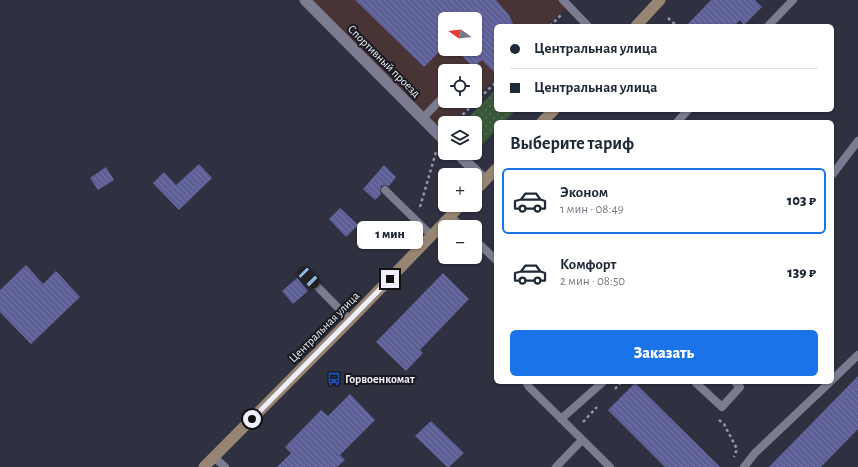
<!DOCTYPE html>
<html lang="ru">
<head>
<meta charset="utf-8">
<style>
  :root { --surface:#fff; --page:#f2f2f3; --text:#1f2937; --muted:#747a83; --line:#e0e1e3; --accent:#1a73e8 }
  body { margin:0; font-family:"Alegreya Sans",sans-serif; background:var(--page); color:var(--text); height:100vh; display:flex; flex-direction:column; font-size:15px; white-space:nowrap }
  * { box-sizing:border-box; margin:0 }
  p { font-size:13px; color:var(--muted) }
  .icon { flex:none; width:22px; height:22px; fill:none; stroke:currentColor; stroke-width:2; stroke-linecap:round; stroke-linejoin:round }
  .map { position:relative; flex:1; overflow:hidden }
  .drawer { position:absolute; left:494px; top:120px; width:340px; height:264px; display:flex; flex-direction:column; background:var(--surface); border-radius:6px; box-shadow:0 1px 3px #0004 }
  .drawer>* { flex:none }
  .banner { position:absolute; left:494px; top:24px; width:340px; height:88px; border-radius:6px; box-shadow:0 1px 3px #0004; display:grid; align-content:center; height:88px; padding:0 16px; background:var(--surface) }
  .needle { width:26px; rotate:284deg }
  .controls { position:absolute; left:438px; top:12px; display:grid; gap:8px }
  .controls a { display:grid; place-items:center; width:44px; height:44px; border-radius:6px; background:var(--surface); box-shadow:0 1px 3px #0004; font-size:20px }
  .end { position:absolute; width:18px; height:18px; margin:-9px; border:5px solid #eeeffa; background:#111; box-shadow:0 0 0 2px #111 }
  .from { border-radius:50% }
  .bubble { position:absolute; height:28px; border-radius:6px; background:var(--surface); box-shadow:0 1px 3px #0004; font-size:13px; font-weight:800; line-height:28px; text-align:center }
  .car { position:absolute; width:12px; height:24px; margin:-12px -6px; border-radius:5px; box-shadow:0 0 3px 1px #0007; background:linear-gradient(#222 24%,#8ab4d8 0 40%,#222 0 76%,#8ab4d8 0 86%,#222 0) }
  .banner b { display:flex; align-items:center; gap:14px; height:38px; font-size:15px }
  .banner b+b { border-top:1px solid var(--line) }
  .banner i { width:10px; height:10px; background:var(--text) }
  ul { padding:0; list-style:none }
  li { display:flex; align-items:center; gap:12px; height:66px; margin:0 8px 6px; padding:0 8px; border:2px solid transparent; border-radius:6px }
  li div { flex:1 }
  li b { display:block; font-size:15px }
  li em { font-style:normal; font-weight:800 }
  li.current { border-color:var(--accent) }
  li>.icon { width:36px; height:36px; stroke-width:1.5 }
  h2 { padding:0 16px; font-size:18px; line-height:48px }
  .button { display:flex; gap:8px; margin-top:auto; padding:8px 16px }
  .button a { flex:1; height:46px; border-radius:6px; background:var(--accent); color:#fff; font-size:16px; font-weight:800; line-height:46px; text-align:center }
  .map>svg:first-child { display:block }
  .commercial { fill:#483335; fill-rule:evenodd }
  .grass { fill:url(#grass-dots) }
  .building { fill:url(#building-back-hatch) }
  .lines { fill:none; stroke-linecap:round; stroke-linejoin:round }
  .path { stroke:#9798a5; stroke-width:2.5; stroke-dasharray:3 3; stroke-linecap:butt }
  .service { stroke:#7b7c8f; stroke-width:8 }
  .minor { stroke:#7b7c8f; stroke-width:11 }
  .secondary { stroke:#978573; stroke-width:11 }
  .route { stroke:#eeeffa; stroke-width:5 }
  .labels { text-anchor:middle; dominant-baseline:central; stroke-width:4; stroke-linejoin:round; paint-order:stroke }
  .street-label { font-size:12px; fill:#eeeffa; stroke:#181920 }
  .poi-label { font-size:12px; font-weight:bold; fill:#eeeffa; stroke:#181920; text-anchor:start }
</style>
</head>
<body>
<div class="map">
<svg width="858" height="467" viewBox="0 0 858 467">
  <defs>
    <pattern id="grass-dots" width="8" height="8" patternUnits="userSpaceOnUse"><rect width="8" height="8" fill="#385839"/><path d="M2 2h.1M6 6h.1" fill="none" stroke="#557057" stroke-width="1.8" stroke-linecap="round"/></pattern>
    <pattern id="building-back-hatch" width="6" height="6" patternUnits="userSpaceOnUse"><rect width="6" height="6" fill="#5d5f97"/><path d="M-1 5l2 2M0 0l6 6M5-1l2 2" fill="none" stroke="#7576a6"/></pattern>
  </defs>
  <rect width="100%" height="100%" fill="#2f3040"/>
  <path class="commercial" d="M312 0H560L566 7 547 26H496V78L475 99V71H445V101H473L451 123H445V129L441 133ZM445 19H475V49H445Z"/>
  <path class="grass" d="M496 89V110H516L504 122H496V130L475 152V123H463Z"/>
  <path class="building" d="M355 0H496L509 15 514 26H496V74L482 60 473 67 455 49H475V19H445V46L424 67Z
    M711 0H755L762 7 744 25 740 20 734 26H686Z
    M199 164 212 178 179 210 153 183 164 172 176 185Z
    M384 165 396 177 389 186 384 185 381 186 380 191 381 194 375 200 363 189Z
    M106 167 114 180 98 190 90 178Z
    M340 208 358 225 346 237 329 219Z
    M26 265 43 284 56 271 80 297 31 344 0 312V290Z
    M443 273 469 299 420 350 423 353 406 371 376 342Z
    M297 278 308 291 293 304 282 291Z
    M858 376V429L821 467H769Z
    M635 383 720 467H665L608 410Z
    M350 394 375 420 340 455 345 460 337 467H277L291 453 285 447 321 410 328 416Z
    M431 421 464 453 449 467H447L415 436Z"/>
  <g class="lines">
    <path class="path" d="M668 18 677 26
      M550 26 561 15
      M454 123 496 82
      M420 207 436 152
      M615 389 621 382
      M719 420 724 424 737 449 734 457
      M583 422 597 407"/>
    <path class="service" d="M563 0 588 26
      M768 26 793 0
      M423 118 445 95
      M677 122 688 110
      M832 175 858 141
      M385 190 432 236
      M450 216 462 227
      M475 240 496 260
      M309 278 350 320
      M832 380 858 355
      M526 382 529 387 610 467
      M695 382 722 407 740 387 735 382
      M561 419 603 382
      M214 457 225 467
      M556 467 582 440
      M744 467 755 453 830 382"/>
    <path class="minor" d="M305 0 445 141
      M457 153 485 180"/>
    <path class="secondary" d="M636 26 660 0
      M542 122 554 110
      M475 191 496 169
      M204 467 350 320 461 205"/>
  </g>
  <g class="lines">
    <path class="route" d="M252 419 390 279"/>
  </g>
  <defs>
    <g id="bus-bare" transform="scale(1.08)"><path d="M-5-6H5V4H4V6H2V4H-2V6H-4V4H-5ZM-3.5-4V0h7V-4ZM-3.5 1.2v1.5H-2V1.2ZM2 1.2v1.5H3.5V1.2Z" fill="#1a4fb4" stroke="#181920" stroke-width="2.5" paint-order="stroke"/></g>
  </defs>
  <g fill-rule="evenodd">
    <use href="#bus-bare" x="334" y="379"/>
  </g>
  <g class="labels">
    <g class="street-label">
      <text transform="translate(384 61) rotate(45)">Спортивный проезд</text>
      <text transform="translate(324 327) rotate(-45)">Центральная улица</text>
    </g>
    <g class="poi-label">
      <text x="345" y="379">Горвоенкомат</text>
    </g>
  </g>
</svg>
<div class="controls">
<a><svg class="needle" viewBox="-14 -14 28 28"><path d="M0-13l5 13h-10z" fill="#e53935"/><path d="M0 13l5-13h-10z" fill="#747a83"/></svg></a>
<a><svg class="icon" aria-label="locate" viewBox="0 0 24 24"><circle cx="12" cy="12" r="6"/><path d="M12 2v4M12 18v4M2 12h4M18 12h4"/></svg></a>
<a><svg class="icon" aria-label="layers" viewBox="0 0 24 24"><path d="M12 4l9 5-9 5-9-5zM3 14l9 5 9-5"/></svg></a>
<a>+</a>
<a>−</a>
</div>
<i class="end from" style="left:252px;top:419px"></i>
<i class="end" style="left:390px;top:279px"></i>
<div class="bubble" style="left:357px;top:221px;width:66px">1 мин</div>
<i class="car" style="left:309px;top:278px;rotate:135deg"></i>
<div class="banner">
<b><i class="from"></i>Центральная улица</b>
<b><i></i>Центральная улица</b>
</div>
<section class="drawer">
<h2>Выберите тариф</h2>
<ul>
<li class="current"><svg class="icon" aria-label="car" viewBox="0 0 24 24"><path d="M5 17H2v-5l4-1 3-4h7l3 4 3 1v5h-3M9 17h6M6 11h13"/><circle cx="7" cy="17" r="2"/><circle cx="17" cy="17" r="2"/></svg><div><b>Эконом</b><p>1 мин · 08:49</p></div><em>103 ₽</em></li>
<li><svg class="icon" aria-label="car" viewBox="0 0 24 24"><path d="M5 17H2v-5l4-1 3-4h7l3 4 3 1v5h-3M9 17h6M6 11h13"/><circle cx="7" cy="17" r="2"/><circle cx="17" cy="17" r="2"/></svg><div><b>Комфорт</b><p>2 мин · 08:50</p></div><em>139 ₽</em></li>
</ul>
<div class="button"><a>Заказать</a></div>
</section>
</div>
</body>
</html>
